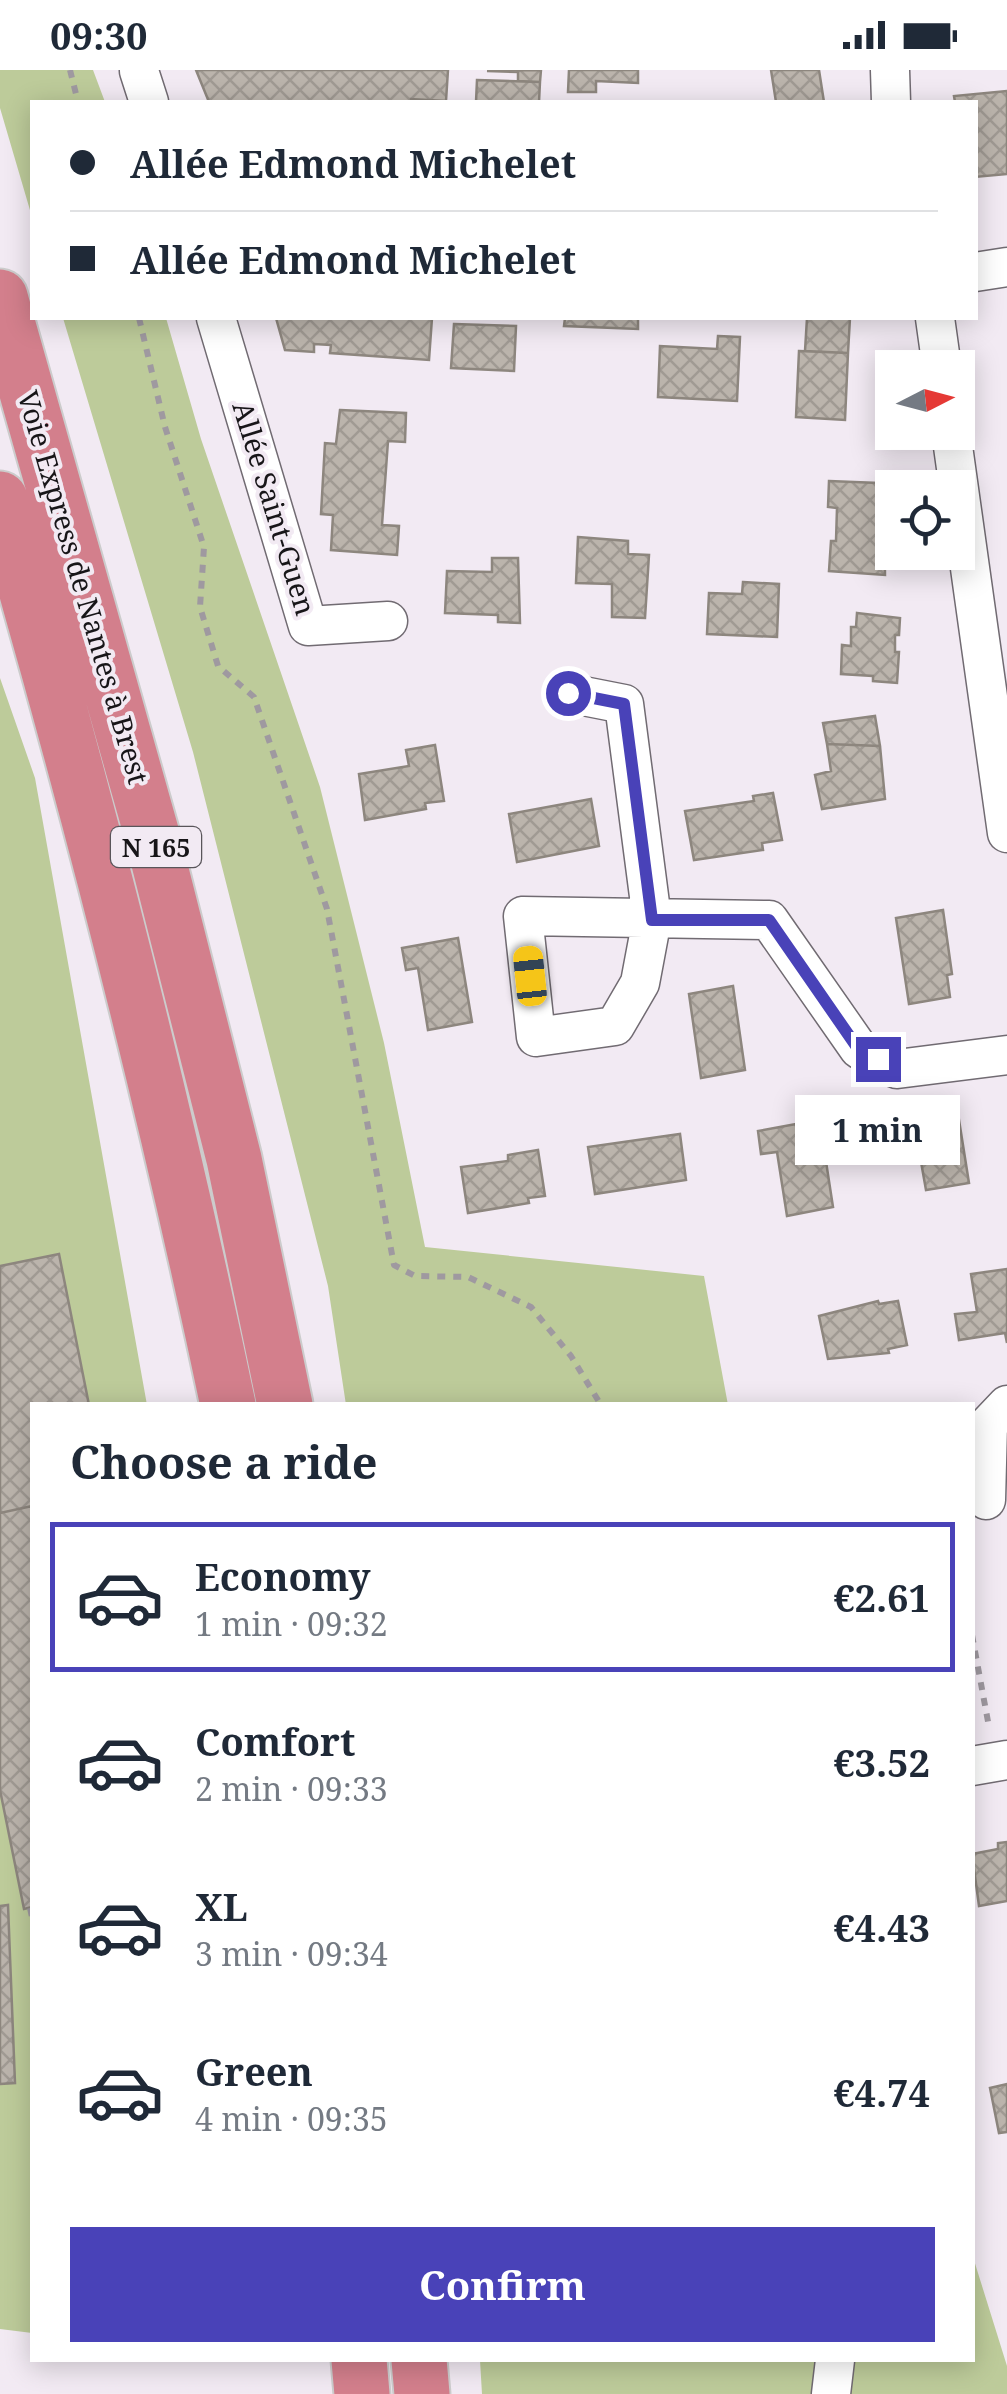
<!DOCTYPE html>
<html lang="en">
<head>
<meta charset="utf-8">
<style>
  :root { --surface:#fff; --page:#f6f6f7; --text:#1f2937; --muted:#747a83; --line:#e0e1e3; --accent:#4942b8 }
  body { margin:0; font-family:"Noto Serif",serif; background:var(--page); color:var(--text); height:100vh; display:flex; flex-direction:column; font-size:38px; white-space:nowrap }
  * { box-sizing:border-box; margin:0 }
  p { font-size:32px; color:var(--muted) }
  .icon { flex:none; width:55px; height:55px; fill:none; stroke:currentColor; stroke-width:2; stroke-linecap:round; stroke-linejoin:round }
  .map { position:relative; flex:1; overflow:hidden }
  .side { position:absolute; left:30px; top:1332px; width:945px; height:960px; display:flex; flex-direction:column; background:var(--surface); border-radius:0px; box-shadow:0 5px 25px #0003 }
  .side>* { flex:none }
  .banner { position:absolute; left:30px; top:30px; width:948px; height:220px; border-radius:0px; box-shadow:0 5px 25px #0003; display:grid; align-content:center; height:220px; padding:0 40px; background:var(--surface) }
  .needle { width:65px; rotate:84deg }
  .fabs { position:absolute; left:875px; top:280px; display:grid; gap:20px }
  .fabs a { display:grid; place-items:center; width:100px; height:100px; border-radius:0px; background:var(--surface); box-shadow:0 5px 25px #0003; font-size:50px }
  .end { position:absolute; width:45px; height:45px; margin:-22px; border:12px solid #4942b8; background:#fff; box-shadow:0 0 0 5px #fff }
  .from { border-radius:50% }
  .bubble { position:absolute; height:70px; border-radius:0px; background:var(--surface); box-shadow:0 5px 25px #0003; font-size:32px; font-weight:700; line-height:70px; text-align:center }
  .car { position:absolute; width:30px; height:60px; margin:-30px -15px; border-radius:12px; box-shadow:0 0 8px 2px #0007; background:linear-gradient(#f5c518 24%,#345 0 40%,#f5c518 0 76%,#345 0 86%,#f5c518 0) }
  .banner b { display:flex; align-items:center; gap:35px; height:95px; font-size:38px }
  .banner b+b { border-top:2px solid var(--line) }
  .banner i { width:25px; height:25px; background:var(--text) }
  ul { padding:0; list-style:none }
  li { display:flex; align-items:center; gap:30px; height:150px; margin:0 20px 15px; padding:0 20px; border:5px solid transparent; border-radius:0px }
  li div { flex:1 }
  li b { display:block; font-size:38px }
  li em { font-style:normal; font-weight:700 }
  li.selected { border-color:var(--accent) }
  li>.icon { width:90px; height:90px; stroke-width:1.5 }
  h2 { padding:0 40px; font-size:45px; line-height:120px }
  .button { display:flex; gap:20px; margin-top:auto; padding:20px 40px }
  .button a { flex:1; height:115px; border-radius:0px; background:var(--accent); color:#fff; font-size:40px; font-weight:700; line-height:115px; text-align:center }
  .status { display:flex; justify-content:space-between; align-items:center; height:70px; padding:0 50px; background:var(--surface); direction:ltr }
  .status svg { height:28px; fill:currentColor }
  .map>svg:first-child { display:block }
  .green { fill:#bdcb9a }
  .building { fill:url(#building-cross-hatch); stroke:#8d867e; stroke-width:2.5 }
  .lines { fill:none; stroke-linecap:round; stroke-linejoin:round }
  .minor-casing { stroke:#716b72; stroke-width:41 }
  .highway-casing { stroke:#ccc; stroke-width:59 }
  .path { stroke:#9f99a0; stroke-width:6; stroke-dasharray:8 8; stroke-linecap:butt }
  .minor { stroke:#fff; stroke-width:38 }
  .highway { stroke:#d37f8c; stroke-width:55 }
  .route { stroke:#4942b8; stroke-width:12 }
  .labels { text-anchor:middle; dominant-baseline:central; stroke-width:8; stroke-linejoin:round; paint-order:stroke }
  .shield { fill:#f2eaf3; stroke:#59555a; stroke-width:2.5 }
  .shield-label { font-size:25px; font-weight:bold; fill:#171518 }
  .street-label { font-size:28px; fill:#171518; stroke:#f2eaf3 }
</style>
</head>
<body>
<div class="status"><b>09:30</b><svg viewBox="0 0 49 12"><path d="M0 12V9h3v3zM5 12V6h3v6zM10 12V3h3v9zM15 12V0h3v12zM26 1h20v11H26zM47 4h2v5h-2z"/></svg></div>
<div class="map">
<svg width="1007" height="2324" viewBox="0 0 1007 2324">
  <defs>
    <pattern id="building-cross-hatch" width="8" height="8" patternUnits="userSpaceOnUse" patternTransform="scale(2.5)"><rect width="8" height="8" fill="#bbb4ac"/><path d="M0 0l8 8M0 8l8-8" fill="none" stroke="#a09a93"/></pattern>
  </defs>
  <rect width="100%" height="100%" fill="#f2eaf3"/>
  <path class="green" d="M0 0H93L105 32H32V147L0 38Z
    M63 248H166L201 369 320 717 384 973 425 1177 704 1206 728 1335H346L328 1216 193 682Z
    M0 608 35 708 147 1335H32V2263L0 2259Z
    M973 2187 1007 2296V2324H482L480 2290H972Z"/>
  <path class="building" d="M196 0H448L446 31 411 29V32H209Z
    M541 0 540 12 518 11V2L487 1Z
    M569 0H638V13L596 11V22H568Z
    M771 0H819L824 32H776Z
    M477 10 540 12 539 32H476Z
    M1007 21V104L975 107V32H955L954 26Z
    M276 248H432L429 290 330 283 331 275 314 274V282L285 280Z
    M565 248H638V259L564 256Z
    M807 248H850L848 283 805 281Z
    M454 254 516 256 514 301 451 298Z
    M718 266 740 267 737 331 658 327 660 276 717 279Z
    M799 281 848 283 845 350 796 347Z
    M340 340 406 343 405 372 388 371 382 455 399 456 397 485 331 480 333 445 321 444 325 373 336 374Z
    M829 411 879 413 884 418 885 505 829 501 831 471H836L837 438 828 437Z
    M578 467 628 471V484L649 485 645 548 612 547V514L576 513Z
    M492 488H518L520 553 498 552V545L445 543 447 501 492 502Z
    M743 512 779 514 777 567 707 564 709 523 742 524Z
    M857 543 900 548 899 565H895V582H899L897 613 873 611V606L841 604 842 575 851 576V557H856Z
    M875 646 880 676 827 674 823 653Z
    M827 674 880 676 885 729 822 739 815 705 831 701Z
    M435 675 444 731 425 733 426 739 365 750 359 704 409 696 406 680Z
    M773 723 782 770 762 773 763 780 694 790 685 741 754 731 753 726Z
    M591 729 599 776 517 792 509 744Z
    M943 840 952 904 947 905 950 927 909 934 896 848Z
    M458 868 472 952 428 960 418 898 406 900 402 878Z
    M733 916 745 1000 701 1008 689 924Z
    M944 1034 947 1052 959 1050 969 1113 926 1120 915 1058 909 1060 905 1040Z
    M807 1052 810 1075 823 1072 833 1137 787 1146 777 1082 761 1084 758 1061Z
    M680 1064 686 1110 595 1124 588 1077Z
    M538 1080 545 1126 528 1128 529 1133 468 1143 461 1097 508 1091V1085Z
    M59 1184 89 1335H32V1436L0 1443V1196Z
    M1007 1199V1273L1005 1263 959 1270 955 1244 977 1242 971 1204Z
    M878 1231 879 1234 898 1231 907 1275 888 1279 889 1283 828 1289 819 1246Z
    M32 1436V1837L24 1839 0 1720V1443Z
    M1007 1772V1831L979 1836 972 1784 998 1779V1773Z
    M8 1835 15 2013 0 2014V1836Z
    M1007 2014V2062L999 2063 990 2018Z"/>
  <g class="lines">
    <g class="minor-casing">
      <path id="minor" d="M890 0 891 32
        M139 1 149 32
        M975 202 1007 197
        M216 248 308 556 388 551
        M935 248 942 298
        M951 362 1007 763
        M568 623 624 634 652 849 640 913 615 956 536 967 523 846 769 850 859 979 897 999 1007 985
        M986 1430 988 1355 1007 1335
        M972 1696 1007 1690
        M831 2324 835 2290"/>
    </g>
    <g class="highway-casing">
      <path id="highway" d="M0 227 152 765 234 1089 285 1335
        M0 429C87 728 164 1030 228 1335
        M359 2290 362 2324
        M419 2290 422 2324"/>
    </g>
    <path class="path" d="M70 0 78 32
      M139 248 165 357 204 477 200 537 218 596 254 627 327 839 394 1195 415 1206 468 1207 531 1237 571 1286 601 1335
      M972 1565 989 1657
      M30 1838 32 1847"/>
    <use href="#minor" class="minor"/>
    <use href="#highway" class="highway"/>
  </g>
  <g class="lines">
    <path class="route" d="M568 623 624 634 652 850H769L859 980 878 989"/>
  </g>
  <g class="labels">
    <rect class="shield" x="111" y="757" width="90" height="40" rx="8"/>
    <g class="shield-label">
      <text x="156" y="777">N 165</text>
    </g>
    <g class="street-label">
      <text transform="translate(275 438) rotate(73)">Allée Saint-Guen</text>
      <text transform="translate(84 517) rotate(74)">Voie Express de Nantes à Brest</text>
    </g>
  </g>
</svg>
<div class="fabs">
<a><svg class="needle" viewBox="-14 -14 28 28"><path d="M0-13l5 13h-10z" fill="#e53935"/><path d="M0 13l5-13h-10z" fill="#747a83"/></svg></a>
<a><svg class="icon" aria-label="locate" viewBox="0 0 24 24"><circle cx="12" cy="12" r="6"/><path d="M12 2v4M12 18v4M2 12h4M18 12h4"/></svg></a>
</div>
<i class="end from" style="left:568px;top:623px"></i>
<i class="end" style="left:878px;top:989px"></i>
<div class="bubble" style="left:795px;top:1025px;width:165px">1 min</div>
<i class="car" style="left:530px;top:906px;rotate:354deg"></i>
<div class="banner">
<b><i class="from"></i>Allée Edmond Michelet</b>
<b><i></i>Allée Edmond Michelet</b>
</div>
<section class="side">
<h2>Choose a ride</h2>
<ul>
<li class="selected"><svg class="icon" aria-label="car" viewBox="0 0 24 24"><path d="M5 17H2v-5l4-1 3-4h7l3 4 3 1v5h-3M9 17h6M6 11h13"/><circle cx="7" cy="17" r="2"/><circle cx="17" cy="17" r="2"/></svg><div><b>Economy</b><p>1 min · 09:32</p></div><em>€2.61</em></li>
<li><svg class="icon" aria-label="car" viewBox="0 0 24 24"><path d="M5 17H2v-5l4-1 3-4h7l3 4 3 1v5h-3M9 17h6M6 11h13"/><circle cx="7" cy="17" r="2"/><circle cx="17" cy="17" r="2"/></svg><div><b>Comfort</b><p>2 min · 09:33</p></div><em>€3.52</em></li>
<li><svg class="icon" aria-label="car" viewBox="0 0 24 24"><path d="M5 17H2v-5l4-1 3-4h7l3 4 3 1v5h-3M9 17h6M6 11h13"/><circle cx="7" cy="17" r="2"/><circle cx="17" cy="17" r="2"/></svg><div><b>XL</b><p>3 min · 09:34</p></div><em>€4.43</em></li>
<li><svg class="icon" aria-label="car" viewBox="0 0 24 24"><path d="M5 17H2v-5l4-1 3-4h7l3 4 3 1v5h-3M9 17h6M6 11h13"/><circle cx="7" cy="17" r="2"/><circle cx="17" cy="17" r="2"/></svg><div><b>Green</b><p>4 min · 09:35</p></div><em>€4.74</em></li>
</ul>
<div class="button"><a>Confirm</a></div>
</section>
</div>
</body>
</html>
